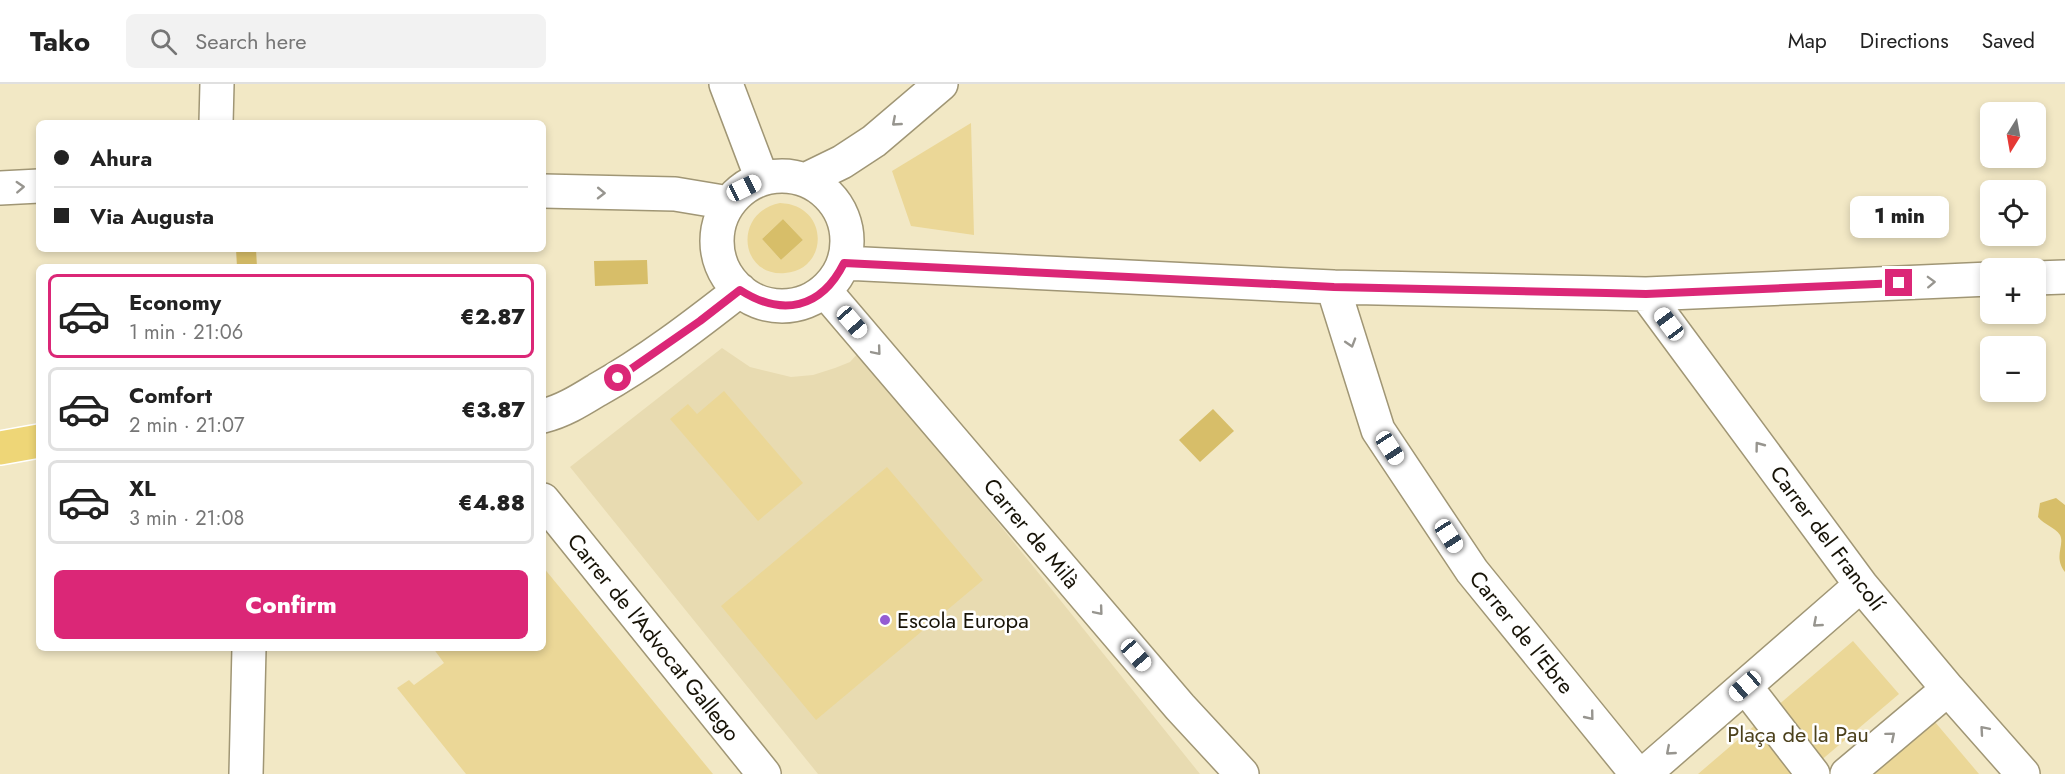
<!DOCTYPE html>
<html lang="en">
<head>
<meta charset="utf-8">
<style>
  :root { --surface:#fff; --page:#f2f2f2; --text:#222; --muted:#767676; --line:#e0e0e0; --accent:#db2777 }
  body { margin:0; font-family:Jost,sans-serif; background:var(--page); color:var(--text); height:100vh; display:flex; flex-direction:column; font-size:22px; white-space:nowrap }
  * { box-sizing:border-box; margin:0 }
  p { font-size:20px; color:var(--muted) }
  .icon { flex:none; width:33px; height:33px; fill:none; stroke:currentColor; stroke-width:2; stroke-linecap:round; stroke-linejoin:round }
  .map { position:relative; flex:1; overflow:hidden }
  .sheet { position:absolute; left:36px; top:180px; width:510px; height:387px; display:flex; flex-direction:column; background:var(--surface); border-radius:9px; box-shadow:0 3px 9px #0003 }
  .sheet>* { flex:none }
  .banner { position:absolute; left:36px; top:36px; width:510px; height:132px; border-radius:9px; box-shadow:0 3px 9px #0003; display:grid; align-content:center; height:132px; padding:0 18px; background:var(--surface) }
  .needle { width:39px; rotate:191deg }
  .buttons { position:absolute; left:1980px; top:18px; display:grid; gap:12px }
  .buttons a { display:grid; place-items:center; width:66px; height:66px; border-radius:9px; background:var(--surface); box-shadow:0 3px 9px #0003; font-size:30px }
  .end { position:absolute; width:27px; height:27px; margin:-14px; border:8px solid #db2777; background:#fff; box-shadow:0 0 0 3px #fff }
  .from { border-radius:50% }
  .bubble { position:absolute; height:42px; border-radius:9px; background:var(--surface); box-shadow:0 3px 9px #0003; font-size:20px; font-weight:800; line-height:42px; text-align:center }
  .car { position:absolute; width:18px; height:36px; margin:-18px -9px; border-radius:8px; box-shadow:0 0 4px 2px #0007; background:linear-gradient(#fff 24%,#345 0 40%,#fff 0 76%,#345 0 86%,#fff 0) }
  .banner b { display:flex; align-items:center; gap:21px; height:57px; font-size:22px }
  .banner b+b { border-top:2px solid var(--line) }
  .banner i { width:15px; height:15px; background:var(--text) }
  ul { padding:10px 0 0; list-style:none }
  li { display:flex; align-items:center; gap:18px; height:84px; margin:0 12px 9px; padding:0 6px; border:3px solid var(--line); border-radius:9px }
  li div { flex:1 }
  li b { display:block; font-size:22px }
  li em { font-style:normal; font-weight:800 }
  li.selected { border-color:var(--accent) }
  li>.icon { width:54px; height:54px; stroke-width:1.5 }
  .primary-button { display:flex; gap:12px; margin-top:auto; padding:12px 18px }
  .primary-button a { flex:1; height:69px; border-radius:9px; background:var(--accent); color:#fff; font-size:24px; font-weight:800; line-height:69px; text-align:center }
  header { display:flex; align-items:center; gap:36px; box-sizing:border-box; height:84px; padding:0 30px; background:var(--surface); border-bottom:2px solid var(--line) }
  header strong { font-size:28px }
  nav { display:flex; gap:33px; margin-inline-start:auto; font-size:21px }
  .search { width:420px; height:54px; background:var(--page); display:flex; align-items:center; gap:15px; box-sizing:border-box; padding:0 21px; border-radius:9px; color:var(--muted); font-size:22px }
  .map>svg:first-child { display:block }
  .built { fill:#e8dbb1 }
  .green { fill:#ebd797; fill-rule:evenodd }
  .water { fill:#d7be69 }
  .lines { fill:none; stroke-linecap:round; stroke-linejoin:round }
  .minor-casing { stroke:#a09675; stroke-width:36 }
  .major-casing { stroke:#fff; stroke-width:36 }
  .minor { stroke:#fff; stroke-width:33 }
  .major { stroke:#eed677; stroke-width:33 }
  .oneway { stroke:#97958f }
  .route { stroke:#db2777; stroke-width:8 }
  .poi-dot { fill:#945cd3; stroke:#fff; stroke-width:2 }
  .labels { text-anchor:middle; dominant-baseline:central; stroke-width:5; stroke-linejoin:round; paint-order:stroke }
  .street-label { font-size:22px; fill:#171307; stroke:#fff }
  .poi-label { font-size:22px; fill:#171307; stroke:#fff; text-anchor:start }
  .park-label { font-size:22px; fill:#4c411c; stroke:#fff }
</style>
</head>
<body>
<header>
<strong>Tako</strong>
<div class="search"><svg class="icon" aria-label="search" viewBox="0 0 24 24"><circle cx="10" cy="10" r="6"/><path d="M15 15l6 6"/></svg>Search here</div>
<nav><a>Map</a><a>Directions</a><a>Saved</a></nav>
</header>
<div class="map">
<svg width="2065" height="690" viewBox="0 0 2065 690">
  <rect width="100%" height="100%" fill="#f2e8c5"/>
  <path class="built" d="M722 264 750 283 791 293 813 291 835 284 850 278 860 267 1200 690H818L570 383Z"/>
  <path class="green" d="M971 39 974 151 911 142 892 87Z
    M780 119C830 121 829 186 785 189 739 193 733 128 780 119ZM783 135 803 156 781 176 762 155Z
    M724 307 803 399 758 437 670 335 688 320 697 330Z
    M887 383 983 496 816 636 721 522Z
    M543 483 713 690H466L397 604 409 596 414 601 444 579 433 564H543Z
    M1853 557 1899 610 1805 690H1698Z
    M1935 638 1979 690H1872Z"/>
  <path class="water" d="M783 135 803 156 781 176 762 155Z
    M236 165H256L257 183H237Z
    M647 176 648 200 595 202 594 177Z
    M1213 325 1234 347 1200 378 1179 356Z
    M2056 414 2065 421V488C2053 473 2065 461 2060 451 2055 443 2044 441 2038 433L2040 419Z"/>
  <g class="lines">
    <g class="minor-casing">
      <path id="minor" d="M726 0 762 95
        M216 39 217 0
        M717 157a65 65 0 1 1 130 0a65 65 0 1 1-130 0Z
        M805 96 842 78 874 57 941 0
        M0 104 39 102
        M543 107 675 110 729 119
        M844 179 1333 203 1606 209 1646 210 1990 195
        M2036 194 2065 193
        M1333 203 1378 346 1472 487 1637 690
        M825 207 1180 623 1242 690
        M1646 210 1861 501 1948 605 2023 690
        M543 332C563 327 579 317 597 306 647 278 694 242 740 206
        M543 416 764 690
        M1745 602 1813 690
        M246 690 249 564
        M1644 690 1861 501
        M1847 690 1948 605"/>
    </g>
    <g class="major-casing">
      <path id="major" d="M0 364 39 357"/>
    </g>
    <use href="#minor" class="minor"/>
    <use href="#major" class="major"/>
  </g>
  <defs><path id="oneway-chevron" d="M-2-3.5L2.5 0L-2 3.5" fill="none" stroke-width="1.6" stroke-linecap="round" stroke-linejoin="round" transform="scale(1.5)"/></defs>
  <g class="oneway">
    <use href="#oneway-chevron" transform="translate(896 38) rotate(139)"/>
    <use href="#oneway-chevron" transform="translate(20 103) rotate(-3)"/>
    <use href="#oneway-chevron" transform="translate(601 109) rotate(1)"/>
    <use href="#oneway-chevron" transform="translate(1931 198) rotate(-2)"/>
    <use href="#oneway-chevron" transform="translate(1351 259) rotate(73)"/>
    <use href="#oneway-chevron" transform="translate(877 267) rotate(50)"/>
    <use href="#oneway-chevron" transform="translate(1759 362) rotate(-127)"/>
    <use href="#oneway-chevron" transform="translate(1099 527) rotate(50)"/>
    <use href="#oneway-chevron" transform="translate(1817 539) rotate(139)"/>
    <use href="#oneway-chevron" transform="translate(1590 632) rotate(51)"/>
    <use href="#oneway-chevron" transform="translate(1984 646) rotate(-131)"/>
    <use href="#oneway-chevron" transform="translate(1891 652) rotate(-40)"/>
    <use href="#oneway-chevron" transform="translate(1670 667) rotate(139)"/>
  </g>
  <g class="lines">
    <path class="route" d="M618 294 700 237 740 206C782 233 821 225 844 179L1334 203 1606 209 1646 210 1899 199"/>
  </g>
  <circle class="poi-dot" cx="885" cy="536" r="6"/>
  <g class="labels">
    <g class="street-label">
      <text transform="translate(1032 449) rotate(50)">Carrer de Milà</text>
      <text transform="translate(1828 454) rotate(53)">Carrer del Francolí</text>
      <text transform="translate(1522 548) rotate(51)">Carrer de l'Ebre</text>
      <text transform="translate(654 553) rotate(51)">Carrer de l'Advocat Gallego</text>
    </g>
    <g class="poi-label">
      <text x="897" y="536">Escola Europa</text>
    </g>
    <g class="park-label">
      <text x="1798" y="650">Plaça de la Pau</text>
    </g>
  </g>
</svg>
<div class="buttons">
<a><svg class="needle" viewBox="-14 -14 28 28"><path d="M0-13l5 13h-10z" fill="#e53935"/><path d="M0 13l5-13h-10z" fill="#767676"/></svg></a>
<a><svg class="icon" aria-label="locate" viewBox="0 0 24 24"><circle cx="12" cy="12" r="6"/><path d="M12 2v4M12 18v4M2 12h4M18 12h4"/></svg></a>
<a>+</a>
<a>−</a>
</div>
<i class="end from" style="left:618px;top:294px"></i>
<i class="end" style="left:1899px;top:199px"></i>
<div class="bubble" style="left:1850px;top:112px;width:99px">1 min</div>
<i class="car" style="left:744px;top:104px;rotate:64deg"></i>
<i class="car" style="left:852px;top:238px;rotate:139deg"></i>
<i class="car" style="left:1669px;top:240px;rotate:323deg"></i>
<i class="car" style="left:1390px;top:364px;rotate:147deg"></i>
<i class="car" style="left:1449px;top:452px;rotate:147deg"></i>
<i class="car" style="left:1136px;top:571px;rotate:139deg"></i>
<i class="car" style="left:1745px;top:602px;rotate:229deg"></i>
<div class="banner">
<b><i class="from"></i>Ahura</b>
<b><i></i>Via Augusta</b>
</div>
<section class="sheet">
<ul>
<li class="selected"><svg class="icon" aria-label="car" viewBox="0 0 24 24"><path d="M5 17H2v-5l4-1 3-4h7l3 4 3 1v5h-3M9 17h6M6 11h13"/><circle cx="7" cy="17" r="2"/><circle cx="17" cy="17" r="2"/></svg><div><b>Economy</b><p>1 min · 21:06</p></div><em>€2.87</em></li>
<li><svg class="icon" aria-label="car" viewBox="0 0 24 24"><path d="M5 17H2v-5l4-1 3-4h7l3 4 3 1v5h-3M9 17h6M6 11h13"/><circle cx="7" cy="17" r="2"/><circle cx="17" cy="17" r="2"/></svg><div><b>Comfort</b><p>2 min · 21:07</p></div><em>€3.87</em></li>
<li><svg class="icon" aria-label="car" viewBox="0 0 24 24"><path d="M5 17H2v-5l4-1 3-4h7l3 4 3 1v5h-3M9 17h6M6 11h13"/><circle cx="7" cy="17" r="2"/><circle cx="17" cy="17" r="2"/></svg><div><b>XL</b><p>3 min · 21:08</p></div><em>€4.88</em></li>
</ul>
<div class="primary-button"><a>Confirm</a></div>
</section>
</div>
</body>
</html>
